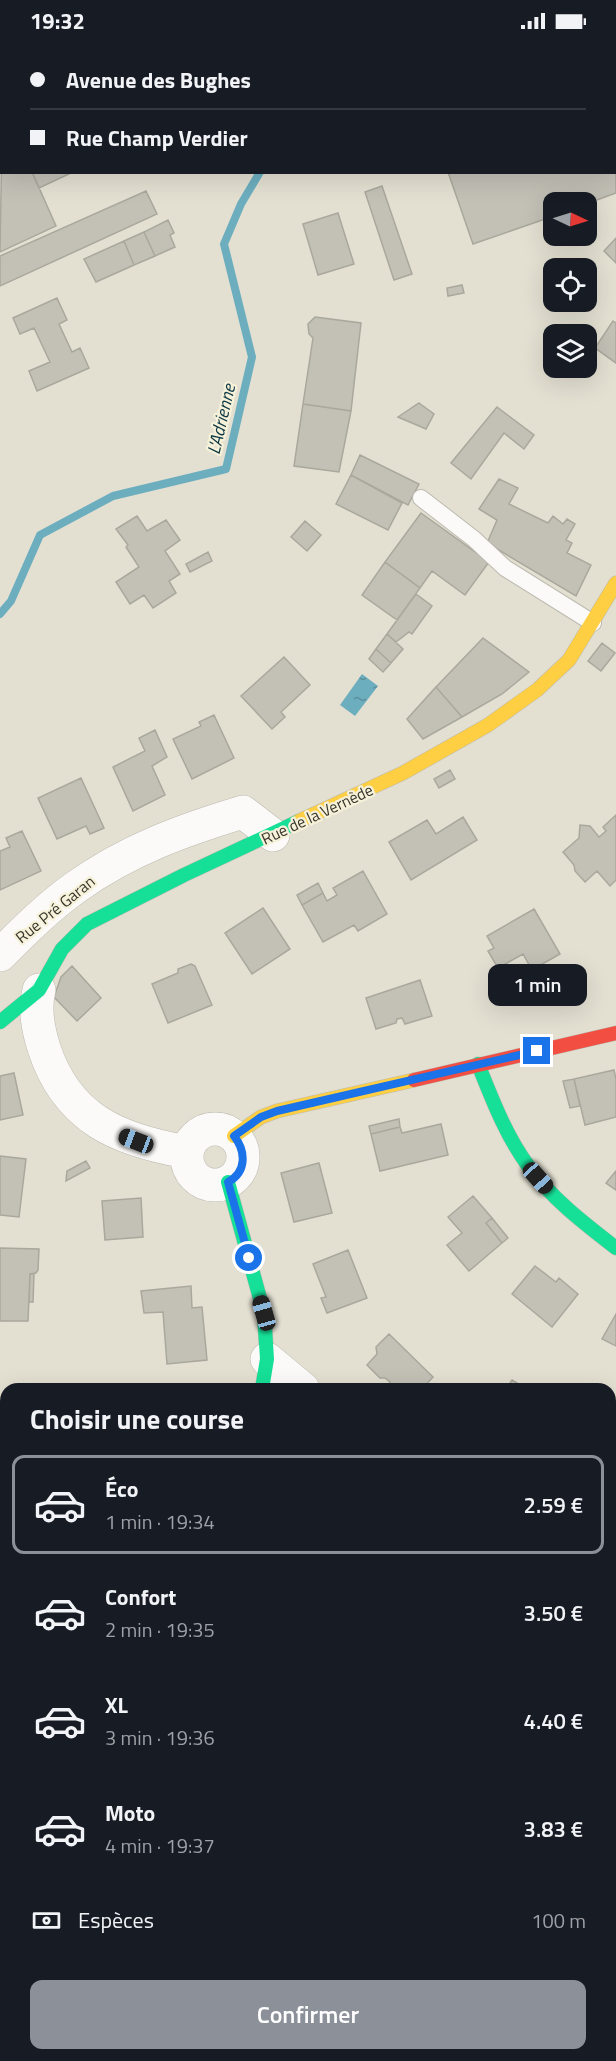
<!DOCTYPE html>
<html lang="fr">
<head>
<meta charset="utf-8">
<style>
  :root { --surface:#171b24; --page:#242831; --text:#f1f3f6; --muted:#9ea1a6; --line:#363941; --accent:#8c9099 }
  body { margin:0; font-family:"Titillium Web",sans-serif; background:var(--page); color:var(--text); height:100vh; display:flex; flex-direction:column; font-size:22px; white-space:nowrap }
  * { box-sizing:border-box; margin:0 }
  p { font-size:20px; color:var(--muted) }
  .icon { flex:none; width:33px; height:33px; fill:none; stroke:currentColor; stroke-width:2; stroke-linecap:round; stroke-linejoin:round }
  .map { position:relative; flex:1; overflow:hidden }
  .details { position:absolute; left:0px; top:1341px; width:616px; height:678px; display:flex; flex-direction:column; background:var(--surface); border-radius:18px 18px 0 0; box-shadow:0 6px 24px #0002 }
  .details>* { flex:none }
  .guide { position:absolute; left:0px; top:0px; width:616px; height:132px; box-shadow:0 6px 24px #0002; display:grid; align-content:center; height:132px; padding:0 30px; background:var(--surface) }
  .needle { width:39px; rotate:94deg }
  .tools { position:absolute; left:543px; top:150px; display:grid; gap:12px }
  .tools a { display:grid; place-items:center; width:54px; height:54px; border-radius:12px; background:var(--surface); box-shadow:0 6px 24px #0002; font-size:30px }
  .end { position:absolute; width:27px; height:27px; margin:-14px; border:8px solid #1a73e8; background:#fff; box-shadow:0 0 0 3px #fff }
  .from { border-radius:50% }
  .bubble { position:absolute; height:42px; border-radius:12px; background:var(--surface); box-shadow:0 6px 24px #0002; font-size:20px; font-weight:600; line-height:42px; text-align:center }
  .car { position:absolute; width:18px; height:36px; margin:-18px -9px; border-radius:8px; box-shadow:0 0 4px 2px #0007; background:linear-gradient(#222 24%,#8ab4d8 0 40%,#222 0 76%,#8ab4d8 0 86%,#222 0) }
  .guide b { display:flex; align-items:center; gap:21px; height:57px; font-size:22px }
  .guide b+b { border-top:2px solid var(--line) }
  .guide i { width:15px; height:15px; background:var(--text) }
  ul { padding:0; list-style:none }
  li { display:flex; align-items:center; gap:18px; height:99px; margin:0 12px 9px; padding:0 18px; border:3px solid transparent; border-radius:12px }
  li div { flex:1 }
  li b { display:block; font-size:22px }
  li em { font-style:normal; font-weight:600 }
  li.selected { border-color:var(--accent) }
  li>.icon { width:54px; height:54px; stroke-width:1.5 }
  h2 { padding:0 30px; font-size:27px; line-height:72px }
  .pay { display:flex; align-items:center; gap:15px; height:66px; padding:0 30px; font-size:22px }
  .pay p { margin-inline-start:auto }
  .action { display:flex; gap:12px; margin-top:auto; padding:12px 30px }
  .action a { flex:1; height:69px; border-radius:12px; background:var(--accent); color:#fff; font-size:24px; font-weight:600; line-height:69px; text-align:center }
  .status { display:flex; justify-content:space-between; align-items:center; height:42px; padding:0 30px; background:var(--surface); direction:ltr }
  .status svg { height:16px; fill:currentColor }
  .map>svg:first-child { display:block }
  .water { fill:url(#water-ripples) }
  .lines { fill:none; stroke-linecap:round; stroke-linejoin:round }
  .stream { stroke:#6daebe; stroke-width:8 }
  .building { fill:#c3c1b6; stroke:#aaa79d; stroke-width:1.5 }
  .lane-casing { stroke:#bcbab0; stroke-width:18 }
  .street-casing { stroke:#bcbab0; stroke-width:34 }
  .fast-casing { stroke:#bcbab0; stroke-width:15 }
  .slow-casing { stroke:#bcbab0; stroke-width:15 }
  .jam-casing { stroke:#bcbab0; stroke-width:15 }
  .lane { stroke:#fbfaf8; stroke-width:16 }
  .street { stroke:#fbfaf8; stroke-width:33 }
  .fast { stroke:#16e098; stroke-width:14 }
  .slow { stroke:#ffcf43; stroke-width:14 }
  .jam { stroke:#f24e42; stroke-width:14 }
  .route { stroke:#1a73e8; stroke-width:8 }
  .labels { text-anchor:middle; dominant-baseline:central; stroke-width:4.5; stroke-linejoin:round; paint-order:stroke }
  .street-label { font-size:16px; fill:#38362c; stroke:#f6f1d9 }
  .water-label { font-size:18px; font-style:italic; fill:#0d3844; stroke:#f6f1d9 }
</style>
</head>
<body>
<div class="status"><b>19:32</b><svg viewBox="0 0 49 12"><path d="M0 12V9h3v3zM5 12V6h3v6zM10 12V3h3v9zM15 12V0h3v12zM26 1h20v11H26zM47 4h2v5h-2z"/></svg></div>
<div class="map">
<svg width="616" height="2019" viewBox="0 0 616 2019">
  <defs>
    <pattern id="water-ripples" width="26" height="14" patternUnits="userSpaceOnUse" patternTransform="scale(1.5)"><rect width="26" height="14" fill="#6daebe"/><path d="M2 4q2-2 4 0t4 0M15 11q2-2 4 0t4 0" fill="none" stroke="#5b8e9b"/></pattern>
  </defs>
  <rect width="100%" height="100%" fill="#e3e0d2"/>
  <path class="water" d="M362 632 378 644 355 674 340 663Z"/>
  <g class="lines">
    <path class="stream" d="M0 572 11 559 40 493 113 454 226 427 252 315 224 202 241 162 260 130"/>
  </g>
  <path class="building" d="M615 66 616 151 586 162 554 160V174L473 202 448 130H615Z
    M2 91V130H32L56 184 0 210Z
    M32 130H73L39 146Z
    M382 144 412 232 394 238 365 150Z
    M146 149 157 172 0 244V214Z
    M338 171 354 222 318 233 303 182Z
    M168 178 174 191 170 193 175 205 155 214 144 190Z
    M144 190 155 214 134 223 124 199Z
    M616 196V221L604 209Z
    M124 199 134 223 96 240 84 217Z
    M462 243 464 251 448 254 447 246Z
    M57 256 67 278 59 282 72 310 80 306 89 326 37 349 29 329 50 320 34 286 20 292 13 276Z
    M315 275 361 281 351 369 303 362 313 296 309 292 308 282Z
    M613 279 616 281V321L595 306Z
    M419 361 434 372 426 387 398 375Z
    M303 362 351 369 339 430 294 424Z
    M497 365 534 393 524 407 504 391 471 437 451 421Z
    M360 413 419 442 408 463 351 433Z
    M351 433 402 461 388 488 336 462Z
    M499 437 518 446 509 462 548 481 553 474 563 482 567 477 575 482 566 498 572 501 567 511 591 523 576 554 497 507 488 499 497 478 479 467Z
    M421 471 489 520 465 553 432 529 420 546 385 520Z
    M137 474 147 489 166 478 180 498 165 509 180 532 169 539 176 551 153 566 144 553 130 562 116 540 139 525 126 505 128 503 116 487Z
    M305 479 321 493 307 509 291 495Z
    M208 510 212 519 190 530 186 522Z
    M385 520 420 546 397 578 362 553Z
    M416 552 432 564 412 592 409 590 396 600 387 592Z
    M387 592 403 607 391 621 376 607Z
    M483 596 529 630 502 652 462 675 436 645Z
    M602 601 615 611 601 629 588 619Z
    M376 607 391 621 383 630 369 617Z
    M284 615 310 643 281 670 285 675 272 687 241 654Z
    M436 645 462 675 423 697 407 677Z
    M214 673 234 716 192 737 173 697 201 684 199 680Z
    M155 688 167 715 152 724 165 753 133 769 113 725 145 709 139 696Z
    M450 728 455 737 439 746 434 737Z
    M81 736 104 786 90 792 86 784 57 797 38 756Z
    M616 773V838L610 844 597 829 585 840 575 829 574 823 563 810 579 796 580 783 590 784 599 795 606 789 603 785Z
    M463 775 477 798 411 838 389 800 427 778 436 792Z
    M22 789 41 829 0 848V809L10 805 6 796Z
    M363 829 387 872 358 889 354 883 323 900 302 863 323 851 327 859 337 853 333 846Z
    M318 841 323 851 302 863 297 853Z
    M263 866 290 907 252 932 225 891Z
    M534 867 560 912 532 928 523 912 498 926 488 909 494 906 487 894Z
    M191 922 195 924 212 963 168 981 152 942 178 931V927Z
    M72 924 101 956 77 979 54 955 61 935Z
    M420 938 432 974 405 982 402 976 397 977 396 981 376 987 366 956Z
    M614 1028 616 1037V1075L585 1083 574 1037Z
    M14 1031 23 1073 0 1078V1034Z
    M574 1037 580 1064 570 1066 563 1039Z
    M399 1077 400 1085 371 1092 369 1084Z
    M441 1082 448 1113 380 1129 371 1092 400 1085 402 1091Z
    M0 1114 26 1117 19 1175 0 1173Z
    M86 1119 90 1126 66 1139 67 1129Z
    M319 1121 332 1171 294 1180 281 1131Z
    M616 1129V1148L606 1141Z
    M473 1154 492 1176 486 1181 502 1201 469 1229 447 1203 462 1191 448 1175Z
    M141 1156 143 1195 105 1198 102 1159Z
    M492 1176 508 1196 502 1201 486 1181Z
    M0 1206 39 1207 38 1228 36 1231 30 1232 28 1279H0Z
    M348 1208 367 1256 327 1271 321 1256 326 1255 313 1222Z
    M535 1224 556 1240 559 1236 578 1252 552 1285 512 1252Z
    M30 1232H34L33 1260H29Z
    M191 1244 192 1266 202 1265 207 1318 167 1322 163 1270 144 1271 141 1249Z
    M616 1272V1304L602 1297Z
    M389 1292 433 1335 422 1347H388L386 1345 390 1340 385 1336H380L367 1323 377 1312 376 1305Z
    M512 1338 527 1347H506Z
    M6 1664V1701L0 1699V1679Z
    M156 2013H199L197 2019H154Z"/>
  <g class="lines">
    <g class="lane-casing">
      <path id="lane" d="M421 456 474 497 505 526 593 581"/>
    </g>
    <g class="street-casing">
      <path id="street" d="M39 2 42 0
        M0 21 2 20
        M0 913C24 889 48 865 76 845 128 808 183 788 243 770L273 793
        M39 948C34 968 38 987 44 1006 67 1077 118 1098 187 1110
        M187 1115a28 28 0 1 1 56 0a28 28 0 1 1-56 0Z
        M267 1317 303 1347
        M610 1584 616 1586
        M0 1768 6 1774
        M0 1886 6 1875"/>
    </g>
    <g class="fast-casing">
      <path id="fast" d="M0 980 39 948 62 907 87 882 184 833 299 779
        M478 1022C492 1057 506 1094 529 1125 552 1157 585 1182 616 1206
        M228 1140 264 1271 267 1317 262 1347
        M0 1997 6 2001
        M23 2013 32 2019"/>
    </g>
    <g class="slow-casing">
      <path id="slow" d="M299 779 403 731 488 683 537 648 569 618 616 541
        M234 1094 261 1075 277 1069 414 1038"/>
    </g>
    <g class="jam-casing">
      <path id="jam" d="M414 1038 616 991"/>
    </g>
    <use href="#lane" class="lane"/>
    <use href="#street" class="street"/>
    <use href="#fast" class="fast"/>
    <use href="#slow" class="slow"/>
    <use href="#jam" class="jam"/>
  </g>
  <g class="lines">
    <path class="route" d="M249 1216 228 1140C247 1130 246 1109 234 1094L261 1075 277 1069 537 1009"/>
  </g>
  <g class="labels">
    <g class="street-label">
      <text transform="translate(317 772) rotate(-25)">Rue de la Vernède</text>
      <text transform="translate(55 867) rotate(-39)">Rue Pré Garan</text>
    </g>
    <g class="water-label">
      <text transform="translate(221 377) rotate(-77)">L'Adrienne</text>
    </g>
  </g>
</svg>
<div class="tools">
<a><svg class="needle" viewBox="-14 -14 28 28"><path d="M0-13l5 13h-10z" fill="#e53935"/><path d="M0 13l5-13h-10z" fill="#9ea1a6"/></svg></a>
<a><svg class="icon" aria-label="locate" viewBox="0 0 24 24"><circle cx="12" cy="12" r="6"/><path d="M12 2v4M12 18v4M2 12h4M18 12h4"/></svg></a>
<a><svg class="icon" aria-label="layers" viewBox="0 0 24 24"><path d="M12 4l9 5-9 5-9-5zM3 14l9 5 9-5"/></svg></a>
</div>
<i class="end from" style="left:249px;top:1216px"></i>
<i class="end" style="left:537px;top:1009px"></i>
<div class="bubble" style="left:488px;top:922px;width:99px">1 min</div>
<i class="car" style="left:136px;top:1099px;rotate:291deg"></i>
<i class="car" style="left:538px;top:1136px;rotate:138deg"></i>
<i class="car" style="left:264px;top:1271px;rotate:344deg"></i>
<div class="guide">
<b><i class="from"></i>Avenue des Bughes</b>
<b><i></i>Rue Champ Verdier</b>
</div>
<section class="details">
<h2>Choisir une course</h2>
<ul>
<li class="selected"><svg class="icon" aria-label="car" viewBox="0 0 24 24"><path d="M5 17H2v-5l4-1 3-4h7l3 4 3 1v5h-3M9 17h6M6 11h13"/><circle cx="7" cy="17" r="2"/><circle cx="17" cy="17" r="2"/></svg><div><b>Éco</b><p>1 min · 19:34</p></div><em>2.59 €</em></li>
<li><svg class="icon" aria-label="car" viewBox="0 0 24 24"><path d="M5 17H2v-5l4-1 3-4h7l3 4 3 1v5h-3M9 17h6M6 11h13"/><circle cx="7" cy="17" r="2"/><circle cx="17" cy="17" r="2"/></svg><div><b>Confort</b><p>2 min · 19:35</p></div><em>3.50 €</em></li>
<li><svg class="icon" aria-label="car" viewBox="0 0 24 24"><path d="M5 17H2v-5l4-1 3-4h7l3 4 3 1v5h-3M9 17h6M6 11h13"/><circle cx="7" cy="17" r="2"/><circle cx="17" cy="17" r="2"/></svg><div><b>XL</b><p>3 min · 19:36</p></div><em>4.40 €</em></li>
<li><svg class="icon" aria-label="car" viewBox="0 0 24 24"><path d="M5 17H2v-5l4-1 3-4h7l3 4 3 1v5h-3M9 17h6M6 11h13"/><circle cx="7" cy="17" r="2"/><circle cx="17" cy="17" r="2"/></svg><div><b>Moto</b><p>4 min · 19:37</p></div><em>3.83 €</em></li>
</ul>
<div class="pay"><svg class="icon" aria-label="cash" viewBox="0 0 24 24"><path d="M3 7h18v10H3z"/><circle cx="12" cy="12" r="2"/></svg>Espèces<p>100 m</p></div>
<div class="action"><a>Confirmer</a></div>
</section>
</div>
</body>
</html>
